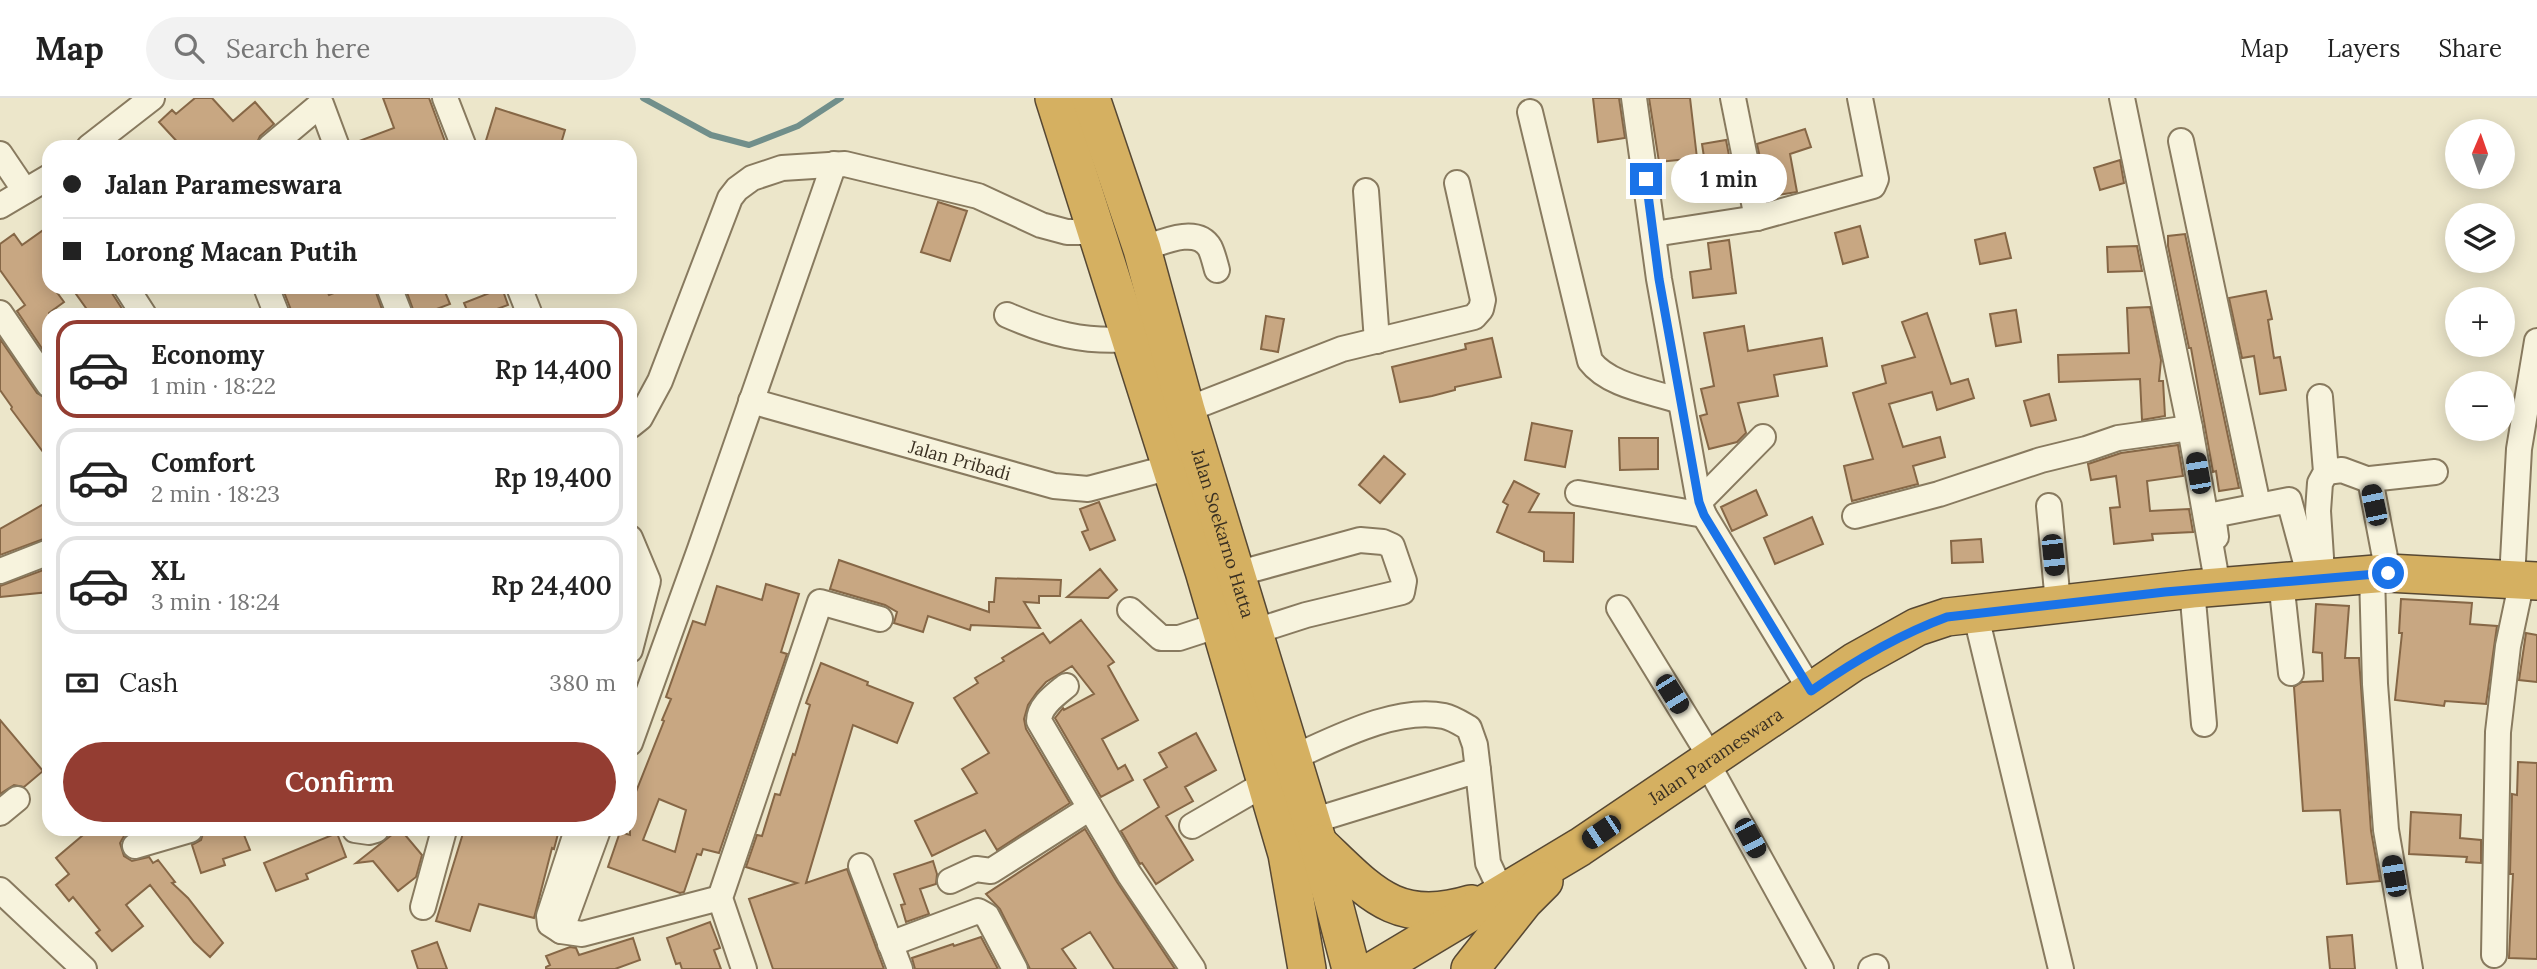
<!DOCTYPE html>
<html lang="en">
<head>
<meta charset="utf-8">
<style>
  :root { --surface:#fff; --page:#f2f2f2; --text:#222; --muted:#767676; --line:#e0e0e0; --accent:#943d32 }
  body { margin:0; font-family:Lora,serif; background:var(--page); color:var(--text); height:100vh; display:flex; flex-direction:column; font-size:26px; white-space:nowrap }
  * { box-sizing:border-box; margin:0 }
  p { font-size:23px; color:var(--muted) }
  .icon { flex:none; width:38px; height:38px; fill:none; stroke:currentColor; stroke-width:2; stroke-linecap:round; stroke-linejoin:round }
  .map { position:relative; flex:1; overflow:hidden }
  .sheet { position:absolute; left:42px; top:210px; width:595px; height:528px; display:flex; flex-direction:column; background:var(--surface); border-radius:21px; box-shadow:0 4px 18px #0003 }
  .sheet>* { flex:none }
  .guide { position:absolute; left:42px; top:42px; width:595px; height:154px; border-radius:21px; box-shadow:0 4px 18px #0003; display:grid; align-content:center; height:154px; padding:0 21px; background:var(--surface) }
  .needle { width:46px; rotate:2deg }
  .tools { position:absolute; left:2445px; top:21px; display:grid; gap:14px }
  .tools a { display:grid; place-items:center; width:70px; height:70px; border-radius:50%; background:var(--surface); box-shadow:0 4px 18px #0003; font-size:35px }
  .end { position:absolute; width:32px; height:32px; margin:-16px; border:9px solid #1a73e8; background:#fff; box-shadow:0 0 0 4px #fff }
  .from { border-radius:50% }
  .bubble { position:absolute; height:49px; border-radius:24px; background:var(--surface); box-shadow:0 4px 18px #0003; font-size:23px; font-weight:600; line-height:49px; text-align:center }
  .car { position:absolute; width:21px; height:42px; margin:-21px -10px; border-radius:9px; box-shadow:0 0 5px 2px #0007; background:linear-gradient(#222 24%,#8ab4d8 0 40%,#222 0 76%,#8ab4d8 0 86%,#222 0) }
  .guide b { display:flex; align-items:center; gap:24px; height:66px; font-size:26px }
  .guide b+b { border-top:2px solid var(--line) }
  .guide i { width:18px; height:18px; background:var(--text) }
  ul { padding:12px 0 0; list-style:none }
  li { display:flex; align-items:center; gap:21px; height:98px; margin:0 14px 10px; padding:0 7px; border:4px solid var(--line); border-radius:21px }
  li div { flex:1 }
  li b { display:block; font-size:26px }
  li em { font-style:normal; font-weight:600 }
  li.on { border-color:var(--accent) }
  li>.icon { width:63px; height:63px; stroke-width:1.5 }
  .pay { display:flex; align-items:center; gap:18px; height:77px; padding:0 21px; font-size:26px }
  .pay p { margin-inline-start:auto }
  .cta { display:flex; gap:14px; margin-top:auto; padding:14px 21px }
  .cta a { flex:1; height:80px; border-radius:42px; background:var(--accent); color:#fff; font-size:28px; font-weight:600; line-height:80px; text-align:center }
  header { display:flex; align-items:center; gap:42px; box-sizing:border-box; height:98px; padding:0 35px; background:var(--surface); border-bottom:2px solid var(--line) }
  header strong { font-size:33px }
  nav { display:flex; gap:38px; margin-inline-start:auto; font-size:24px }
  .search { width:490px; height:63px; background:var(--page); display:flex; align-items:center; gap:18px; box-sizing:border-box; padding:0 24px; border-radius:38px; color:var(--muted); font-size:26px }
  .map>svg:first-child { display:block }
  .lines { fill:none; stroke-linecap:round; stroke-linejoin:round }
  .stream { stroke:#718f8b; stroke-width:6 }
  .building { fill:#c8a782; stroke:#866746; stroke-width:2; fill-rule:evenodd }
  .minor-casing { stroke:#887a5f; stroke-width:28 }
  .highway-casing { stroke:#574833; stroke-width:40 }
  .minor { stroke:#f7f3dd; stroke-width:24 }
  .highway { stroke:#d5b061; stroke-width:37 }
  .route { stroke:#1a73e8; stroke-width:9 }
  .labels { text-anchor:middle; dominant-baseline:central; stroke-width:6; stroke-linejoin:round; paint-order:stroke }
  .street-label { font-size:18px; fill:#3a3022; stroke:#f4f0d9 }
</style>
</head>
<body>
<header>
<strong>Map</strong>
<div class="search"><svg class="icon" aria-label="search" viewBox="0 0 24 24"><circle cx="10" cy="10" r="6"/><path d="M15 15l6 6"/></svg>Search here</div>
<nav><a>Map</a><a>Layers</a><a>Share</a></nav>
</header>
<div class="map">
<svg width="2537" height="871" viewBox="0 0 2537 871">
  <rect width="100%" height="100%" fill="#ece6ca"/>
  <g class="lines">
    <path class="stream" d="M643 0 711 37 749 47 798 28 841 0"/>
  </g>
  <path class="building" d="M195 0H212L233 23 255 4 274 26 260 38 255 49H182L159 24 172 12 176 16Z
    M383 0H429L447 49H352L351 46 394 30Z
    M1593 0H1619L1625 40 1598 44Z
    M1649 0H1690L1697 60 1659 64Z
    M496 10 565 32 560 49H484Z
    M1805 31 1811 49 1790 56 1797 94 1771 98 1768 83H1765L1757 46Z
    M1726 42 1735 88 1709 92 1702 46Z
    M2120 62 2124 85 2100 92 2094 70Z
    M938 104 967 113 950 163 921 154Z
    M49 128V189H53L64 204 49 215V261L17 213 25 207 0 172V146L14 136 22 147Z
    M1860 128 1868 159 1843 166 1835 135Z
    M2005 135 2011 160 1980 166 1975 142Z
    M2185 136 2239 390 2219 393 2216 373 2213 374 2191 250H2189L2168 148V138Z
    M1729 142 1736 195 1693 200 1690 174 1711 171 1708 145Z
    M2137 148 2142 173 2108 174 2107 149Z
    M71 189H108L126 217H91Z
    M282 189H325L329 197 349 189H374L384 217H293Z
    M405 189H443L450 206 421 217H415Z
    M502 190 508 207 481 217H469L464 205Z
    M2266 193 2272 221 2268 222 2274 260 2280 259 2286 292 2260 296 2254 258 2242 260 2229 200Z
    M2150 209 2161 262 2159 283H2163L2165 318 2142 322 2140 281 2059 284 2058 257 2129 255 2127 210Z
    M2016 212 2021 244 1996 248 1990 216Z
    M1927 215 1951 286 1968 281 1974 300 1937 312 1932 294 1889 306 1903 349 1940 339 1945 359 1913 368 1918 386 1852 403 1844 368 1873 361 1853 295 1886 285 1882 268 1915 259 1902 224Z
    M1266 218 1284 221 1278 254 1261 251Z
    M1744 228 1748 253 1822 240 1827 268 1774 277 1778 298 1738 305 1746 335 1737 344 1709 351 1700 318 1707 316 1701 291 1714 288 1704 235Z
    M1492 240 1501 279 1455 289V292L1432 298 1400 304 1392 269 1466 251 1465 246Z
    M0 241 37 295 49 302V362L11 311 12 309 0 292Z
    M2049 296 2056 322 2031 328 2024 303Z
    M1532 325 1572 333 1565 369 1525 362Z
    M1619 340H1658V371L1620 372Z
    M2178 347 2183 378 2147 383 2150 413 2189 411 2193 434 2152 436 2153 442 2114 446 2110 410 2120 409 2116 378 2091 382 2088 366 2121 355Z
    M1384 358 1405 376 1380 405 1359 387Z
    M1514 383 1539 396 1529 414 1574 415 1573 464 1544 463V454L1497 434 1508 407 1503 404Z
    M1756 392 1767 417 1732 433 1721 409Z
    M49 403V439L0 457V431Z
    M1099 404 1115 442 1090 452 1082 434 1088 432 1080 411Z
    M1812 419 1823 446 1775 466 1764 440Z
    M1981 441 1983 464 1952 465 1951 443Z
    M839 462 989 514V504H994L996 480 1061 482 1060 498H1039V505L1024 504 1040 530 971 527 970 532 928 518 923 534 894 525 897 514 885 507 830 491Z
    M46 471 49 494 0 499V488Z
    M1100 471 1117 492 1108 500 1067 499Z
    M766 486 799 496 781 554 787 556 719 755 703 751 701 757 697 756 684 794 680 795 608 769 620 734 630 737V709L664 623 662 622 671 601 666 599 693 523 705 527 717 488 762 502ZM659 701 686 712 675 754 643 742Z
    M2401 501 2472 505 2470 526 2497 528 2486 606 2445 603 2444 608 2395 602 2402 535H2399Z
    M2316 506 2349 508 2345 560H2359L2371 733 2380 783 2347 786 2340 712 2303 713 2294 589 2302 584 2323 583 2322 555 2313 554Z
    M1081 522 1114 564 1108 568 1138 622 1102 641 1118 671 1125 667 1133 682 1101 699 1055 620 1063 610 1064 612 1094 596 1072 568 1046 584 1037 594 1028 607 1024 621 1026 631 1070 705 997 752 985 732 932 758 915 723 977 695 962 671 989 655 954 600 978 585 975 580 1004 563 1002 560 1043 535 1050 545Z
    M2526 535 2537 537V584L2519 582Z
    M821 565 868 584 867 587 913 605 897 645 853 627 806 785 847 771 884 871H773L749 801 797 785 746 769 757 737 762 738 775 696 780 697 793 656 795 657 810 607 806 605Z
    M0 622 43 673 24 689 14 687 0 696Z
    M1196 635 1216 672 1185 689 1193 703 1166 718 1193 762 1156 786 1142 765 1140 766 1121 733 1159 709 1144 682 1167 669 1159 655Z
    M2518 664 2537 665V861L2509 860 2513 776H2510L2512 696 2517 697Z
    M2411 714 2461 717 2460 740 2481 742V765L2466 764 2467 759 2409 756Z
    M1085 731 1117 784 1175 871H1114L1090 834 1062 851 1076 871H1030L1000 811 986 796Z
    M89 732H129L131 734 124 738 120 745 124 758 132 763 149 759 153 765 158 762 175 784 172 785 188 800 223 845 210 859 194 844 150 787 126 807 143 828 112 853 96 835 100 832 73 799 69 803 56 787 69 776 56 760Z
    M204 732H242L250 752 223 761 225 767 201 775 192 747 201 742Z
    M398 732H401L422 757 416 779 398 793 373 763 356 765Z
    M464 732H559L554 751 552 750 534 820 479 806 470 833 436 823Z
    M337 735 346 759 306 776 308 781 276 793 264 765Z
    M933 763 937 776 936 786 920 791 929 816 906 824 901 807 905 806 894 776Z
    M710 824 720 850 714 852 721 871H682L680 865 676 866 667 840Z
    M2352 837 2355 871H2330L2327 839Z
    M981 839 998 871H915L912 860 953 846 954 848Z
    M633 840 640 862 615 871H546V869L550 867 546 858 570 849 576 850 579 857Z
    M437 844 447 871H418L412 853Z"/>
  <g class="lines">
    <g class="minor-casing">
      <g id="minor">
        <path d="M445 0 464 49"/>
        <path d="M1634 0 1659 181 1699 404 1704 417 1811 593"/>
        <path d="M1733 0 1757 120"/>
        <path d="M2122 0 2190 330 2218 489"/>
        <path d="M1530 14 1590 263C1609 288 1651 293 1680 303"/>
        <path d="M2181 43 2258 407"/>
        <path d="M89 49 152 0"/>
        <path d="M270 49 321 6 337 49"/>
        <path d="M0 56 25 93"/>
        <path d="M1366 93 1377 243"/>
        <path d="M0 108 49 79"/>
        <path d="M1654 136 1757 120 1873 88 1876 81 1860 0"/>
        <path d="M1142 151C1160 145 1197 127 1210 150 1213 156 1215 165 1217 172"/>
        <path d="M126 189 144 217"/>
        <path d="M266 189 277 217"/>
        <path d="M389 189 400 217"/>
        <path d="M519 189 530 217"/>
        <path d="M0 215 49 287"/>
        <path d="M1007 217C1048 235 1085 245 1131 241"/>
        <path d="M2320 299 2326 374 2320 385 2318 413 2322 475"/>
        <path id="s1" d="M751 303 1054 388 1088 391 1171 369"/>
        <path d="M1186 312 1342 251 1474 219 1481 211 1483 202 1457 85"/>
        <path d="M630 328 640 320 660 283 730 100 737 91 752 80 782 70 845 66 978 98 1041 127 1067 134H1097"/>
        <path d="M2326 374 2342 372 2369 382"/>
        <path d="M1578 395 1704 417"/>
        <path d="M1699 404 1763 339"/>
        <path d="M2049 408 2058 505"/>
        <path d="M1855 418 1939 396 2041 362 2086 351 2118 340 2190 330"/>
        <path d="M2216 439 2213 417 2289 402 2310 480"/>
        <path d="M630 440 648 483 630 552"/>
        <path d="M0 473 49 454"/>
        <path d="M2388 475 2370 381 2435 374"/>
        <path d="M1236 476 1360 442 1383 444 1392 448 1404 483 1402 494 1306 517 1253 534"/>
        <path d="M2372 476 2375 586 2386 732 2410 871"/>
        <path d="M2512 481 2519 351 2537 243"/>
        <path d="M2281 483 2291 575"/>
        <path d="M2192 491 2204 626"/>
        <path d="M1619 510 1711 660"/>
        <path d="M1130 512 1161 540H1179L1219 527"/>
        <path d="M1975 514 2061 871"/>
        <path d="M1066 588C1055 597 1039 608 1039 623L1129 776 1193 871"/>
        <path d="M630 645 700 451 834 66"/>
        <path d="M1292 660C1335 641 1396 608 1444 618 1453 620 1462 626 1469 630L1475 647 1478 672"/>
        <path d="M1706 663 1821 871"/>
        <path d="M0 715 17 701"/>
        <path d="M1312 723 1478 672 1488 765 1502 795"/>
        <path d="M1192 728 1266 685"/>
        <path d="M355 732 369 734 376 732"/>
        <path d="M577 732 549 818 550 826 561 833 582 836 720 800"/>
        <path d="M135 748 190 732"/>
        <path d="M861 768 900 871"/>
        <path d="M950 783 976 771 991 773 1090 710"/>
        <path d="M0 792 84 871"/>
        <path d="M423 809 444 732"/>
        <path d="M561 833 598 732"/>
        <path d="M890 846 978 813 987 818 1015 871"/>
        <path d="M2494 857 2498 634 2508 548 2522 482"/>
        <path d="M744 871 720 800 820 504 880 521"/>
        <path d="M1871 871 1876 869"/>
      </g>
    </g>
    <g class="highway-casing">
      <g id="highway">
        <path d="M1054 0 1204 473 1287 756 1307 871"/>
        <path id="s2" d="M1091 0 1142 151 1186 312 1318 745 1351 871"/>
        <path d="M1318 745C1369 793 1395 829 1471 806"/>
        <path id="s3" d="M1376 871 1580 749 1854 564 1917 529 1947 519 2192 491 2388 475 2537 483"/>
        <path d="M1470 871 1524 803 1544 783"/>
      </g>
    </g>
    <use href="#minor" class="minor"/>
    <use href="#highway" class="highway"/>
  </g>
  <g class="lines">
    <path class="route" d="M1646 81 1659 181 1699 404 1704 417 1811 593C1854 563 1898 537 1947 519L2165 494 2388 475"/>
  </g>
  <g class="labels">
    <g class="street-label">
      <text stroke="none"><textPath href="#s1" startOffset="217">Jalan Pribadi</textPath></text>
      <text stroke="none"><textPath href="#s2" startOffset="455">Jalan Soekarno Hatta</textPath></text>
      <text stroke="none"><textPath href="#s3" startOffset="401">Jalan Parameswara</textPath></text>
    </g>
  </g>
</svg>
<div class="tools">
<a><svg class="needle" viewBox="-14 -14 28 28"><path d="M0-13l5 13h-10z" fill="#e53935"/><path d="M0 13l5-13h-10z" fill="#767676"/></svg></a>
<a><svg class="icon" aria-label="layers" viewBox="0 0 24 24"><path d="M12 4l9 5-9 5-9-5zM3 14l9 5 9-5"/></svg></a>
<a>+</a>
<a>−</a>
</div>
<i class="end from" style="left:2388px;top:475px"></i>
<i class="end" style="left:1646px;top:81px"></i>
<div class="bubble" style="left:1671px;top:56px;width:116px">1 min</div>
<i class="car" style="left:2198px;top:375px;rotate:350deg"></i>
<i class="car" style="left:2374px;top:407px;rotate:348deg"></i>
<i class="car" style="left:2053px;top:457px;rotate:174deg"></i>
<i class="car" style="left:1672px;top:596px;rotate:148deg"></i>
<i class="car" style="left:1601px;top:734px;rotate:236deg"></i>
<i class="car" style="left:1750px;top:740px;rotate:152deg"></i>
<i class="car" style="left:2394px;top:778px;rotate:350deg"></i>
<div class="guide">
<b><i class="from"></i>Jalan Parameswara</b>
<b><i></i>Lorong Macan Putih</b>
</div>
<section class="sheet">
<ul>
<li class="on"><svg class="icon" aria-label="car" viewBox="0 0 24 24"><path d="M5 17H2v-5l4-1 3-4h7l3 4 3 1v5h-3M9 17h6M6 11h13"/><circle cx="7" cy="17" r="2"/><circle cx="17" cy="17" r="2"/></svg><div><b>Economy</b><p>1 min · 18:22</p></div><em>Rp 14,400</em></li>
<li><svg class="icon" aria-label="car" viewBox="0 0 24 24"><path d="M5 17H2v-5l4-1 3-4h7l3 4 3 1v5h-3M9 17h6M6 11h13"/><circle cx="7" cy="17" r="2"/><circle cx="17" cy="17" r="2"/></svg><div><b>Comfort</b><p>2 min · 18:23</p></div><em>Rp 19,400</em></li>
<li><svg class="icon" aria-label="car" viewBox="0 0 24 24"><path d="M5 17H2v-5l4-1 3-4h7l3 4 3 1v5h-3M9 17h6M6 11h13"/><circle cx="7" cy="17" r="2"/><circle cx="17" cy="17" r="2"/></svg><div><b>XL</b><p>3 min · 18:24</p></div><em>Rp 24,400</em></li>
</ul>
<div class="pay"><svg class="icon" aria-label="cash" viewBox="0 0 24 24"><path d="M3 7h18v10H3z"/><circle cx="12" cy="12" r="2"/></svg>Cash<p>380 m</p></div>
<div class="cta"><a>Confirm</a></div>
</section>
</div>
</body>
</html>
